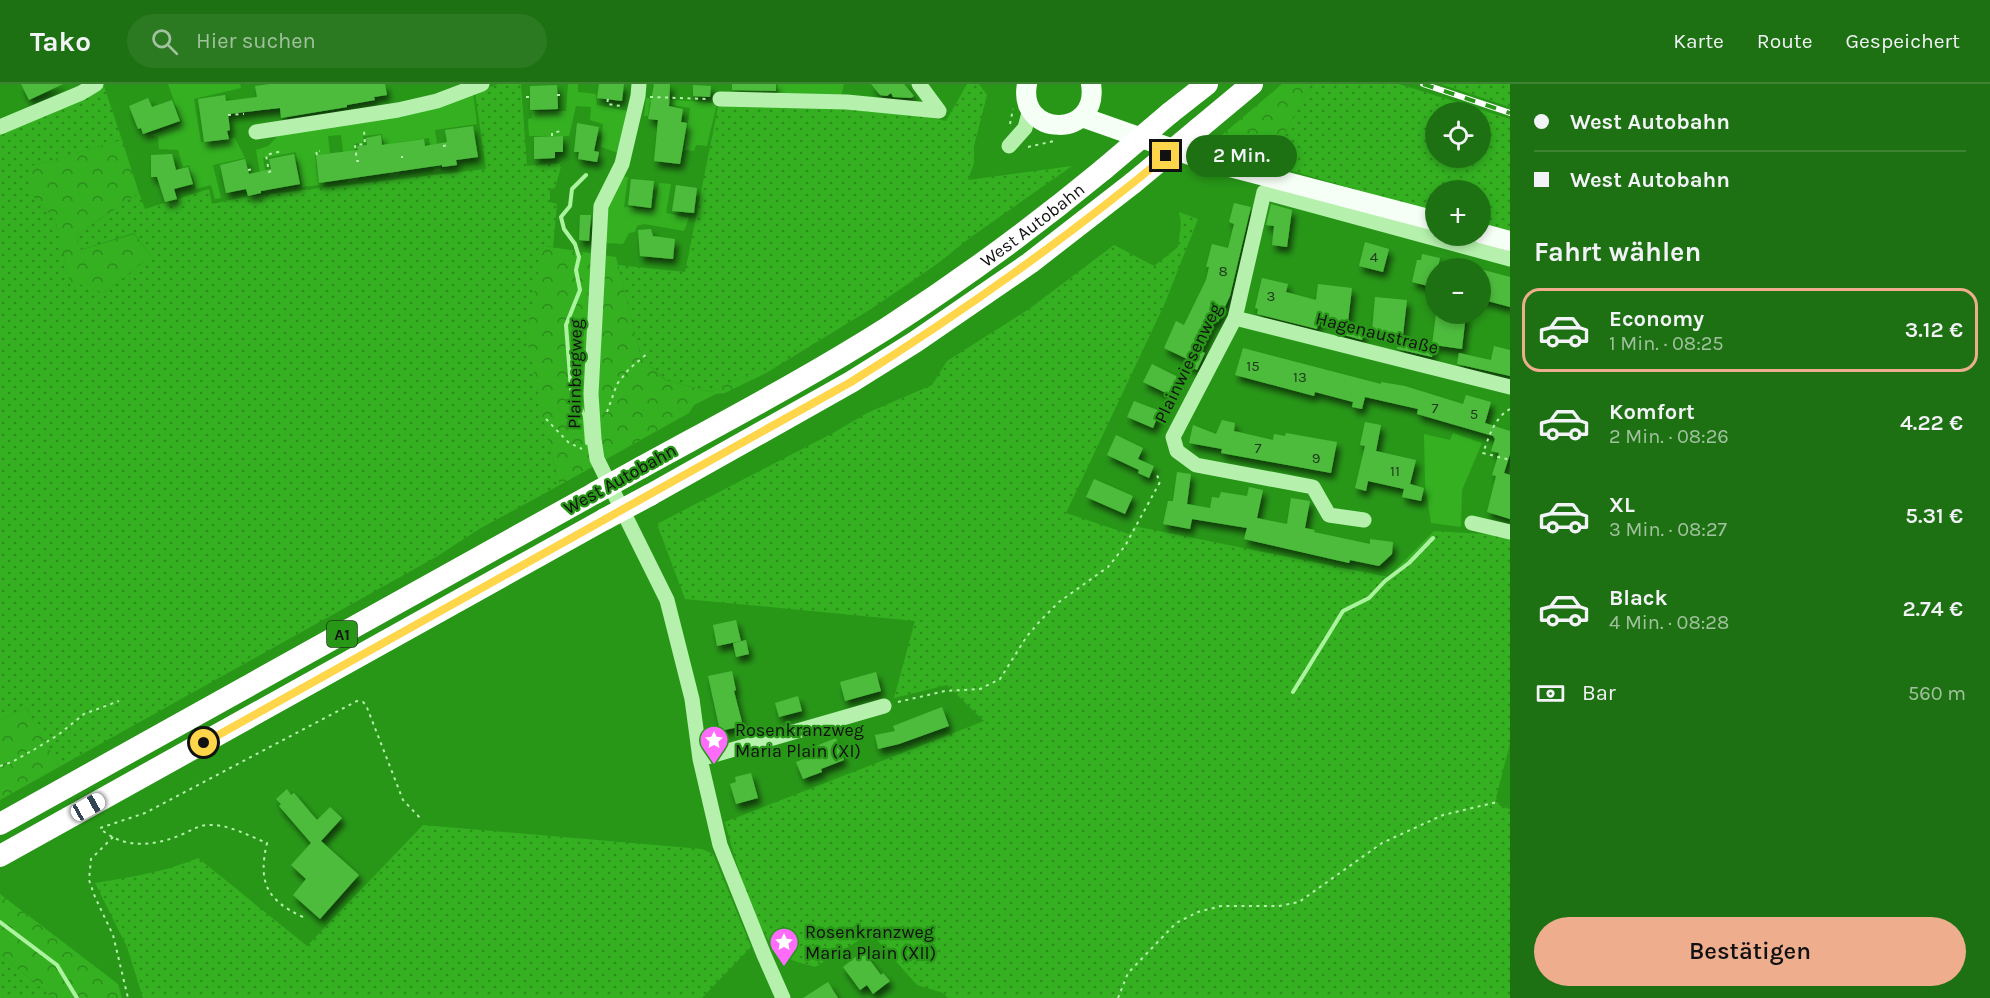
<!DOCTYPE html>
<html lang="de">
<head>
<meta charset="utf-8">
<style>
  :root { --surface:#1e7112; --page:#2b7920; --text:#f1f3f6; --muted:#a1c29f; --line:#3c8332; --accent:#eead8d }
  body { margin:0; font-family:Karla,sans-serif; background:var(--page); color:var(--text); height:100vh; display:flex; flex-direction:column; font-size:22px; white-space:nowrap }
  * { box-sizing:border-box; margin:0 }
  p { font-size:20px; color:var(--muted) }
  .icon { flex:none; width:33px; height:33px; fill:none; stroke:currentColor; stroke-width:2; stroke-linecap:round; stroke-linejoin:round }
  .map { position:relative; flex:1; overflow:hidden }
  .panel { display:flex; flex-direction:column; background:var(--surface); width:480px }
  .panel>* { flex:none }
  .guide { display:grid; align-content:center; height:132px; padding:0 24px; background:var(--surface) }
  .controls { position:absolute; left:1425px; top:18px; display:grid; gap:12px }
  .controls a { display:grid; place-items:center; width:66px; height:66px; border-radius:50%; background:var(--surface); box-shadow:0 3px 9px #0003; font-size:30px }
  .end { position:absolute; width:27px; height:27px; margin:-14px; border:8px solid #ffd54a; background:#111; box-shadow:0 0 0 3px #111 }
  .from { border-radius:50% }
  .bubble { position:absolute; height:42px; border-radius:21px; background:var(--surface); box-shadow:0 3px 9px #0003; font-size:20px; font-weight:600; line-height:42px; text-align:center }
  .car { position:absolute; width:18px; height:36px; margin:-18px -9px; border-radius:8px; box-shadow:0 0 4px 2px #0007; background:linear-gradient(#fff 24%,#345 0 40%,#fff 0 76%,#345 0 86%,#fff 0) }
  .guide b { display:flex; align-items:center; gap:21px; height:57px; font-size:22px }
  .guide b+b { border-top:2px solid var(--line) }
  .guide i { width:15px; height:15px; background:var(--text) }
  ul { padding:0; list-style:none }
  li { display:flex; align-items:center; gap:18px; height:84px; margin:0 12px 9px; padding:0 12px; border:3px solid transparent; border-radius:18px }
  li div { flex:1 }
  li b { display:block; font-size:22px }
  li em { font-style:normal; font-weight:600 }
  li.active { border-color:var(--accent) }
  li>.icon { width:54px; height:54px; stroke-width:1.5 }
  h2 { padding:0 24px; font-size:27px; line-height:72px }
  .pay { display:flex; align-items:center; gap:15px; height:66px; padding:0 24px; font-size:22px }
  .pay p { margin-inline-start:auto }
  .button { display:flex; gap:12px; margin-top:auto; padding:12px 24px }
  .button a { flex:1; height:69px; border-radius:36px; background:var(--accent); color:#111; font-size:24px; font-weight:600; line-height:69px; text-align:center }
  header { display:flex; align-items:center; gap:36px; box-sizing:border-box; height:84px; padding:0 30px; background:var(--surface); border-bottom:2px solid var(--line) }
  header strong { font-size:28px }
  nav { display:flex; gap:33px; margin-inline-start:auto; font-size:21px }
  .search { width:420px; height:54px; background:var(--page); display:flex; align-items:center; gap:15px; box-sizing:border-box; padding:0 21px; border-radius:33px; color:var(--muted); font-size:22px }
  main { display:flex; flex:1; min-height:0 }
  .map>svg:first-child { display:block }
  .grass { fill:url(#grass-dots); fill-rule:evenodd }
  .forest { fill:url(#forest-crowns) }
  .green { fill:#34b021 }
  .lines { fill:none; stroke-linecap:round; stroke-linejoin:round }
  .stream { stroke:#abf39e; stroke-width:4 }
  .building { fill:#4ebc3d; filter:url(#shadow) }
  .path { stroke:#b5f1ac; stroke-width:2; stroke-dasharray:3 4.5; stroke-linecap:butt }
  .minor { stroke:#b5f1ac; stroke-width:15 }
  .major { stroke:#f6fff5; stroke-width:20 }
  .highway { stroke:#fff; stroke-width:22 }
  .rail-casing { stroke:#fff; stroke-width:6 }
  .rail { stroke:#289718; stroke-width:4; stroke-dasharray:11; stroke-linecap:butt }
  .highway-bridge { stroke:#fff; stroke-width:22 }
  .route { stroke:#ffd54a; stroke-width:8 }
  .labels { text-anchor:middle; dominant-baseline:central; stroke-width:4.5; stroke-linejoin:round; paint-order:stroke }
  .number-label { font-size:15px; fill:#203c1c }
  .shield { fill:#289718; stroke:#183913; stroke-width:1.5 }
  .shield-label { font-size:16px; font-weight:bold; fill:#111 }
  .street-label { font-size:18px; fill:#111; stroke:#289718 }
  .poi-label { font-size:18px; fill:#111; stroke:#289718; text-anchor:start }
</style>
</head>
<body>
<header>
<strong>Tako</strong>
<div class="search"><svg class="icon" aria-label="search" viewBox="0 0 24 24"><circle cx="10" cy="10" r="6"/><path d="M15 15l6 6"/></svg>Hier suchen</div>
<nav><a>Karte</a><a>Route</a><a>Gespeichert</a></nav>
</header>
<main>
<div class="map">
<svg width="1510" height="914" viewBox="0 0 1510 914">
  <defs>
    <pattern id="grass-dots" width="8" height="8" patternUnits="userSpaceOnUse" patternTransform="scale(1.5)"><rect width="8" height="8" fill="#34b021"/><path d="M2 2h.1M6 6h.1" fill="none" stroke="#2b8e1b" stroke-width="1.8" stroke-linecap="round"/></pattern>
    <pattern id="forest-crowns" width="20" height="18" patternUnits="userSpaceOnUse" patternTransform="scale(1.5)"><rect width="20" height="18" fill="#34b021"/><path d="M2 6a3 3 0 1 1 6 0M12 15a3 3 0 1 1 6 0" fill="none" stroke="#2b8e1b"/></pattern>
    <filter id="shadow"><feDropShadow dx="3.5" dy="6" stdDeviation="3" flood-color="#0009"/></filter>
  </defs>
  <rect width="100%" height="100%" fill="#289718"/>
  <path class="grass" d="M498 0H521L527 82 562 79 555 104 550 105V118L557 120 553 163 545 162 549 361 560 401 481 444 436 473 59 683 26 624 0 636V49L42 32 104 2 122 56 31 82V110L55 135 70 196 104 209 151 172 134 149 80 166 76 151 139 109 145 125 209 105 212 120 244 113 486 85 475 9Z
    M967 0H979L987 11 974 62V79L968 96 1072 82 971 153 937 180 871 225 766 289 763 284 711 308 666 296 641 274 618 181 685 188 719 18 905 28 946 37Z
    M1311 0H1399L1510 35V151L1481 142 1480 106H1436L1435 129 1269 80ZM1436 28H1480V74H1436Z
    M1441 0H1510V23Z
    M1179 128 1198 135 1165 219 1066 429 1129 450 1134 442 1388 493 1434 447 1500 451 1510 455V659L1496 714 1500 722 1510 725V914H948L943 909 917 901 871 849 815 883C806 880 787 876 780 870 756 851 733 769 725 738L984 637 947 601 894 614 915 537 685 515 657 440 833 349 867 329 932 301 947 277 1029 225 1114 161 1154 182 1178 163 1181 140Z
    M423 741 702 765 713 770 751 863 702 914H143L127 863 95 799C131 793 165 788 198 774L307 862Z
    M0 870 53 914H0Z"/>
  <path class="forest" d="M1282 0H1311L1269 80 1210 61Z
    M122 56 139 109 76 151 81 166 134 150 151 172 104 209 70 197 55 135 31 110V82Z
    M544 162 616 173 641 274 665 296 711 308 763 284 766 289 725 309 716 310 694 321 689 329 560 401 549 361 526 250Z
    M26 624 59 683 0 716V636Z
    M0 810 118 900 122 914H53L0 870Z"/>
  <path class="green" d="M168 0H240L241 4 194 15 201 58 235 54 245 74 213 81 221 114 215 115 211 101 196 105 189 81 183 83 178 66 159 65 158 53 150 51 182 39Z
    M568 0H578V8L596 10 597 21 627 27 618 69 601 63 603 40 590 36 591 23 576 22 569 52H529L528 35 532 34 531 27H566Z
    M778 0H844L841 12 778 13Z
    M473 9 477 40 435 46 441 87 434 88 429 54 394 59 399 91 389 92 382 50 363 52 364 58 354 60 358 97 347 98 341 51 328 52 330 69 315 71 319 101 302 103 296 68 263 74 269 108 263 107 256 66 268 62 278 52Z
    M646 14 717 19 707 62 696 61 694 67 684 66 690 24 650 18 648 32H644Z
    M621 92 628 93 624 123 654 126 659 99 671 100 666 129 689 134 684 147 644 140 637 142 635 148 629 149 623 160 604 159 609 121Z
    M1453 349 1482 359 1462 406 1461 443 1431 439 1425 400 1424 350 1450 356Z"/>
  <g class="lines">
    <path class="stream" d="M586 91 572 105 570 122 561 133 564 145 575 160 579 173 576 186 580 206 566 241 571 305 585 333 587 359
      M1293 608 1343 527 1369 514 1385 497 1409 479 1433 454
      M0 838 57 881 77 914"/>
  </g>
  <path class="building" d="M21 0H63L29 16Z
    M270 0H385L387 11 374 13 375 16 347 21V23L281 34 280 24 228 30 230 46 227 47 229 55 204 58 198 15 225 11 226 17 257 13 255 2Z
    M599 0H624L622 17 597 14Z
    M654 0H670L669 22 683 25 681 38 687 39 680 80 654 77 658 36 648 35Z
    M732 0H776V7L732 6Z
    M871 0H904L914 12 911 14 893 13 891 9 887 12 880 11Z
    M557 1 558 25 530 26V2Z
    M693 1 711 2 710 13 693 12Z
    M148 14 152 23 172 16 180 37 143 50 141 44 138 45 129 22Z
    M577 39 599 43 594 67 599 68 597 78 578 75 579 68H574Z
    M473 42 478 73 456 76 457 81 442 83V81L319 99 316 71 358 66 357 62 367 61 366 54 381 51 382 61 424 55 425 62 447 58 445 46Z
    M563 52V68H555V74L534 75V53Z
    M172 70 176 86 188 83 193 100 174 105 177 115 165 118 157 93H151V71Z
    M294 70 300 100 261 107V109L248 112 246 105 226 109 220 81 245 75 249 90 271 85 269 75Z
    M631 95 654 97 651 124 628 121Z
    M676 101 697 104 694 129 672 127Z
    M1234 119 1251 123 1230 212 1218 238 1215 236 1201 267 1205 269 1197 286 1184 280 1187 275 1164 264 1176 237 1184 241 1206 196 1209 183H1206L1212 160 1228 164 1234 140 1229 138Z
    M1271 120 1292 126 1287 163 1272 161 1274 142 1266 141Z
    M580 131H591L589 157 579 156Z
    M651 145 653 152 675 155 673 175 640 172 638 146Z
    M1365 158 1389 165 1383 188 1359 182Z
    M1422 170 1440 174 1438 184H1436V204L1412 198 1417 176H1421Z
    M1480 185 1510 193V223L1480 215Z
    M1262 194 1288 200 1286 208 1316 216 1318 200 1352 204 1348 238 1319 235 1317 245 1257 230 1258 225 1255 224Z
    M1375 213 1407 216 1403 251 1372 248Z
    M1436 230H1466L1462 265 1434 261 1432 273 1397 265 1399 254 1432 261Z
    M1339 239 1364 245 1362 256 1337 249Z
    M1494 262 1510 266V292L1457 280 1459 269 1491 276Z
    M1243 264 1381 300V298L1405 302 1463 320 1466 311 1491 318 1485 339 1510 347V370L1504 389 1510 391V435L1487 428 1496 392 1492 391 1499 369 1491 367 1495 355 1493 352 1417 330 1418 325 1365 313 1362 325 1352 323 1353 318 1315 308 1314 312 1235 291Z
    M1152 280 1178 293 1170 311 1143 298Z
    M1134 317 1160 327 1153 344 1127 333Z
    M1222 336 1235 339 1234 347 1273 356 1274 350 1285 352 1286 349 1337 358 1331 389 1221 369 1222 365 1189 359 1193 341 1216 350Z
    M1365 338 1381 341 1376 367 1416 376 1410 400 1424 404 1421 417 1402 413 1404 405 1368 397 1366 407 1355 404 1365 362 1360 361Z
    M1116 351 1143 364 1138 375 1154 382 1149 394 1138 389 1139 386 1107 371Z
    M1177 388 1191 390 1187 420 1210 424 1212 413 1219 414 1221 408 1247 412 1249 403 1263 406 1257 434 1287 440 1291 414 1310 417 1305 444 1315 446 1314 448 1370 460V455L1393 458 1392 470 1379 482 1350 476 1349 479 1244 455 1247 444 1192 435 1190 445 1163 440 1168 417H1173Z
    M1094 395 1133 412 1125 430 1086 413Z
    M736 536 741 557 717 562 713 541Z
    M746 556 749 570 736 573 733 559Z
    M732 587 736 606 734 607 743 642 720 647 708 592Z
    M876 588 881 607 845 617 840 598Z
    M798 612 802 627 779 633 775 619Z
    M942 623 949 642 899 660 878 665 875 651 895 647 893 642Z
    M836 654 844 676 821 685 822 688 803 695 796 678 814 671 811 664Z
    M751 689 758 714 736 720 730 700 736 698 735 693Z
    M287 705 291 711 294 709 317 736 330 723 342 734 321 757 359 791 320 835 293 811 306 795 291 781 311 759 279 722 281 720 276 715Z
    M863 867 881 891 883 889 890 897 873 910 867 901 860 906 843 883Z
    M828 898 838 914H803Z"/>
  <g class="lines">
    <path class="path" d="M557 11H563
      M526 13H530
      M650 13 708 15
      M608 15 607 20 621 22
      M228 31 244 30
      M1010 40 1013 25
      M552 52V49L561 47
      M443 62 448 61
      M1028 63 1054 57
      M317 71 316 67H320
      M401 73H403
      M359 77H357L355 61 365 60 364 46
      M248 86 254 85
      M271 87 269 88 266 71 282 67
      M1510 325C1494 334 1489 353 1483 369L1510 376
      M607 328 617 300 629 285 648 269
      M546 335 568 358 582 365
      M898 618 945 607 980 605 1000 595 1027 552 1041 536 1059 518 1108 483 1125 462 1160 398 1156 389
      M0 682 12 678 35 665 58 651 84 630 119 617
      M113 753 91 775 89 796 95 813 113 851 128 914
      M303 833C266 816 258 798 267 759 249 752 228 740 209 741 199 741 192 746 183 750 156 762 123 766 100 744L145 729 357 617 363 618 366 621 403 716 422 736
      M1118 914 1128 889 1176 839 1198 828 1221 822H1279L1299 818 1382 759 1443 731 1497 718"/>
    <path class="minor" d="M639 0 638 12 622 80 601 122 591 310 594 355 597 375 667 516 692 615 700 675 720 761 764 871 783 914
      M919 0 939 27
      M720 15 847 18 939 27
      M0 43 81 9 96 0
      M256 48 398 26 437 17 482 0
      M1009 62 1025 44 1030 25
      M1235 234 1510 303
      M1364 436 1329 431 1313 403 1196 381 1177 367 1173 353 1235 234 1264 108 1510 175
      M1472 439 1510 448
      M700 675 884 622"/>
    <path class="major" d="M1027 0C1017 54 1100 55 1091 0
      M1082 33 1207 77 1436 137
      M1480 149 1510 157"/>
    <g class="highway">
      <path d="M1170 29 1207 0"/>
      <path d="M1198 45 1252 0"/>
      <path id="s1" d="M642 383C724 338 808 294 887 244 963 195 1035 142 1104 85"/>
      <path d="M650 411 851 298 915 258 1030 179 1133 99"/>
      <path d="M0 740 595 409"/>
      <path d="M0 772 605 435"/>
    </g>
    <g class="rail-casing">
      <path id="rail" d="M1423 0 1510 29"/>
    </g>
    <use href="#rail" class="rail"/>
    <path class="highway-bridge" d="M1104 85 1170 29
      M1133 99 1198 45
      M595 409 642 383
      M605 435 650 411"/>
  </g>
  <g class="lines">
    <path class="route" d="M204 659 851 298C961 229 1066 155 1166 72"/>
  </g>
  <defs>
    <g id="sight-pin" transform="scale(1.5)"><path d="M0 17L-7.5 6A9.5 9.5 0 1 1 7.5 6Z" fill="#ff6bfb" stroke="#289718"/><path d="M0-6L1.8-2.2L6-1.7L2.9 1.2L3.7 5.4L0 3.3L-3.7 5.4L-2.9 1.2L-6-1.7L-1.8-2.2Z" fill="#fff"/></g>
  </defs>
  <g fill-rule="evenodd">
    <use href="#sight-pin" x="714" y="656"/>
    <use href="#sight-pin" x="784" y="858"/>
  </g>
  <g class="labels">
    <g class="number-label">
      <text x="1374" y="173">4</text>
      <text x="1223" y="187">8</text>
      <text x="1271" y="212">3</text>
      <text x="1253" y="282">15</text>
      <text x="1300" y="293">13</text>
      <text x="1435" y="324">7</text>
      <text x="1474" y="330">5</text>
      <text x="1258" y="364">7</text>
      <text x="1316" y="374">9</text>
      <text x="1395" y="387">11</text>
    </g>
    <rect class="shield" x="327" y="537" width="30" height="26" rx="4.5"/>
    <g class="shield-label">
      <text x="342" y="550">A1</text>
    </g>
    <g class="street-label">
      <text stroke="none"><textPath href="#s1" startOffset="460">West Autobahn</textPath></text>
      <text transform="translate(1377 249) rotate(14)">Hagenaustraße</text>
      <text transform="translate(1188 279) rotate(-64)">Plainwiesenweg</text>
      <text transform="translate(575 290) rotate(-89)">Plainbergweg</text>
      <text transform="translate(620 395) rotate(-29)">West Autobahn</text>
    </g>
    <g class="poi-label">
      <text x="735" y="646">Rosenkranzweg<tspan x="735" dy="21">Maria Plain (XI)</tspan></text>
      <text x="805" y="848">Rosenkranzweg<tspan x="805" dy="21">Maria Plain (XII)</tspan></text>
    </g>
  </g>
</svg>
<div class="controls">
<a><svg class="icon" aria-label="locate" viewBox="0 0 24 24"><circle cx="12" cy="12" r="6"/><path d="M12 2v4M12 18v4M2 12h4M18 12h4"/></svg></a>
<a>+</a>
<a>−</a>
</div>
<i class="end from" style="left:204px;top:659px"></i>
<i class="end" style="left:1166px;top:72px"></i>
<div class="bubble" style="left:1186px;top:51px;width:111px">2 Min.</div>
<i class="car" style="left:88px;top:723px;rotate:61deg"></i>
</div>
<section class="panel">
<div class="guide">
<b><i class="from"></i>West Autobahn</b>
<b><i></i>West Autobahn</b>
</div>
<h2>Fahrt wählen</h2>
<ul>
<li class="active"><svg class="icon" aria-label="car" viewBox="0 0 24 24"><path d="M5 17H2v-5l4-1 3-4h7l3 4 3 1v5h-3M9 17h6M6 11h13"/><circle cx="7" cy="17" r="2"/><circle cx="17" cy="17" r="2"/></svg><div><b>Economy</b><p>1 Min. · 08:25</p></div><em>3.12 €</em></li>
<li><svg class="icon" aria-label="car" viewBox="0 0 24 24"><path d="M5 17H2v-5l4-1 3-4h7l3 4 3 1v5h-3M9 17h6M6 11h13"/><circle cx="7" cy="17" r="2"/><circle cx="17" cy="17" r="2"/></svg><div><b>Komfort</b><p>2 Min. · 08:26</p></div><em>4.22 €</em></li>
<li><svg class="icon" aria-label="car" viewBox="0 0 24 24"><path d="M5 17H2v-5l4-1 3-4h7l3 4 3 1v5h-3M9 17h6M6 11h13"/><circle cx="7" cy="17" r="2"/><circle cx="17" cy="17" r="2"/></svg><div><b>XL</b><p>3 Min. · 08:27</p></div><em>5.31 €</em></li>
<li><svg class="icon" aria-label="car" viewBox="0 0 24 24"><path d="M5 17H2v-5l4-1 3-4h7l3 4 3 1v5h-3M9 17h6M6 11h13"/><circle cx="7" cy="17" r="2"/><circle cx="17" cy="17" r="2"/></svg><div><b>Black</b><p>4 Min. · 08:28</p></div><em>2.74 €</em></li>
</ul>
<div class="pay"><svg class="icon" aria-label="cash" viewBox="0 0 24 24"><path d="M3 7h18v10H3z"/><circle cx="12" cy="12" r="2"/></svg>Bar<p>560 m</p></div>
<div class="button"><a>Bestätigen</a></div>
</section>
</main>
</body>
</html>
